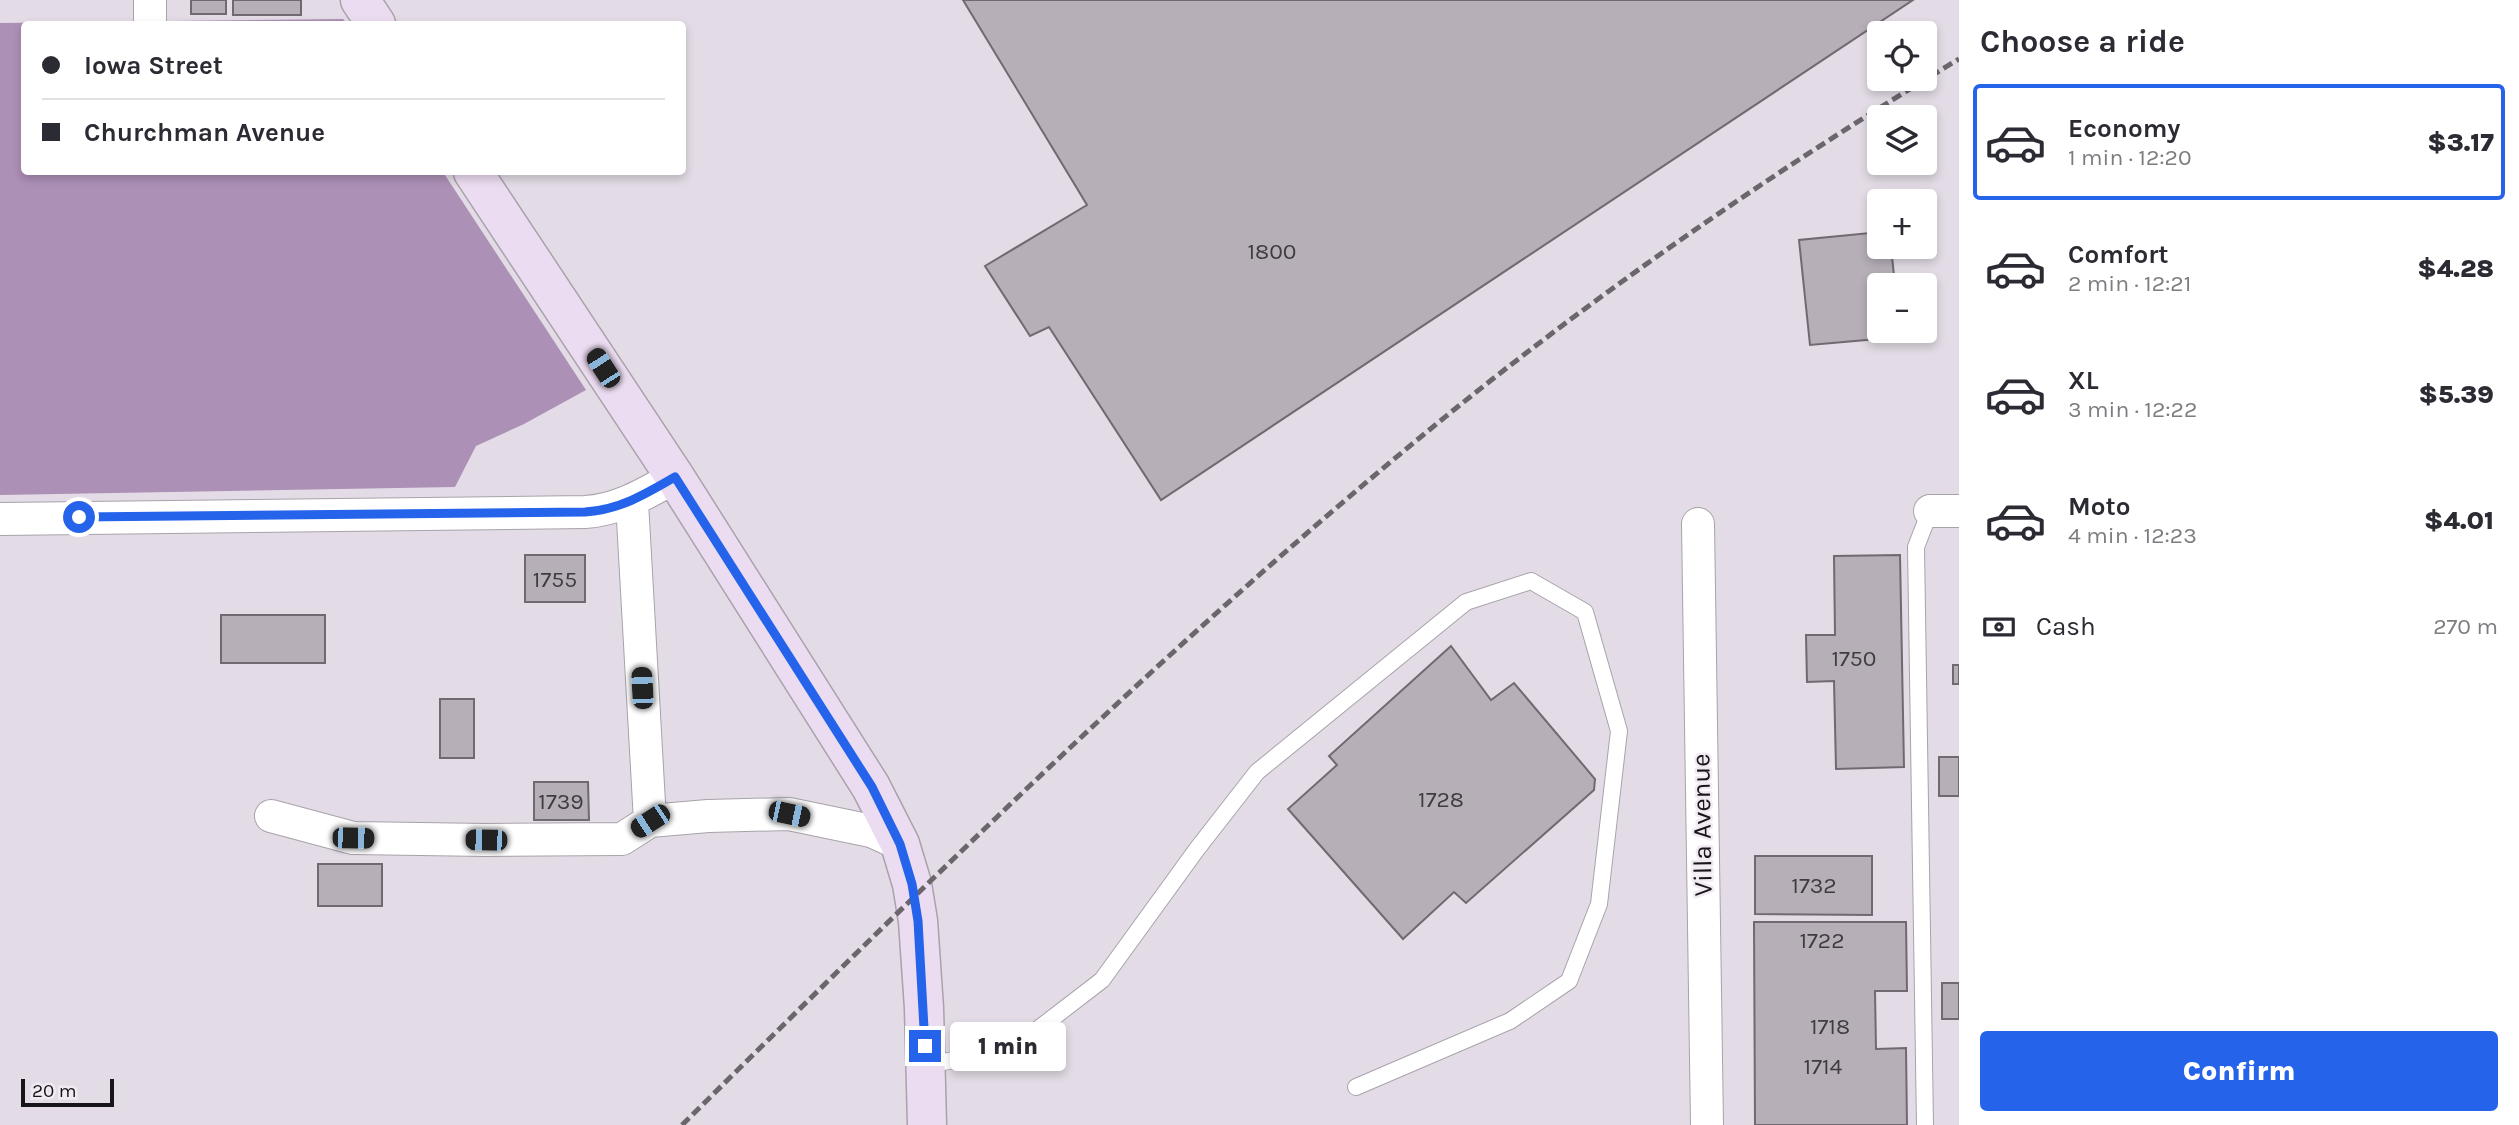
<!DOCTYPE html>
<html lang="en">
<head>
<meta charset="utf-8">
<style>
  :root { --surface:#fff; --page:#f7f7f7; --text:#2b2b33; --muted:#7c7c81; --line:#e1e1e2; --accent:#2563eb }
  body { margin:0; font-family:Karla,sans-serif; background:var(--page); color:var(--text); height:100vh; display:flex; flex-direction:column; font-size:26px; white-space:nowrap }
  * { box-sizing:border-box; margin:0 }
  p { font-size:23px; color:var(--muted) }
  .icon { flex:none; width:38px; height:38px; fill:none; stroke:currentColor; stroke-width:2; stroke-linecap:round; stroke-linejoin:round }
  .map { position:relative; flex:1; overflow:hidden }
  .drawer { display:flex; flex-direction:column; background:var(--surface); width:560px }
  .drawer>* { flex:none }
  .guide { position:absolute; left:21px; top:21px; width:665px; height:154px; border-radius:7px; box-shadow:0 4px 10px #0003; display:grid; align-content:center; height:154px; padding:0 21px; background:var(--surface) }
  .fabs { position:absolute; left:1867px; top:21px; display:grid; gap:14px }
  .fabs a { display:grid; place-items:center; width:70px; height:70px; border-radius:7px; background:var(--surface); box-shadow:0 4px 10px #0003; font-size:35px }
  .scale { position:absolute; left:21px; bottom:18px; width:93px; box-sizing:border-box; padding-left:7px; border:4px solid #171518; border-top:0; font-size:19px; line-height:24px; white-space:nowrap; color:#171518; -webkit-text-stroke:5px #f1eaf3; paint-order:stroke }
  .end { position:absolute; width:32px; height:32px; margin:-16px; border:9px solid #2563eb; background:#fff; box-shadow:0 0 0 4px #fff }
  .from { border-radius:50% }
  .bubble { position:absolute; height:49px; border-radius:7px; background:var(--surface); box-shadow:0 4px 10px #0003; font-size:23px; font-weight:800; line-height:49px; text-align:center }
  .car { position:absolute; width:21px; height:42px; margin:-21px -10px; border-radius:9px; box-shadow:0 0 5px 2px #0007; background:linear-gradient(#222 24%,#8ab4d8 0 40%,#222 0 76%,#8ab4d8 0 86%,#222 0) }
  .guide b { display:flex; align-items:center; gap:24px; height:66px; font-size:26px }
  .guide b+b { border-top:2px solid var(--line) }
  .guide i { width:18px; height:18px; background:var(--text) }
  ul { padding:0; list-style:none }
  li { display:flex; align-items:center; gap:21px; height:116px; margin:0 14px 10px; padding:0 7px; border:4px solid transparent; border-radius:7px }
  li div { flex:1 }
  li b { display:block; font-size:26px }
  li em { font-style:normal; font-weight:800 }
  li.current { border-color:var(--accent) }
  li>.icon { width:63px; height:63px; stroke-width:1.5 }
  h2 { padding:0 21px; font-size:32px; line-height:84px }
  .pay { display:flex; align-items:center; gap:18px; height:77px; padding:0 21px; font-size:26px }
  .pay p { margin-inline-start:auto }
  .button { display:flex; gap:14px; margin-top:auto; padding:14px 21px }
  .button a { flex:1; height:80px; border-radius:7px; background:var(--accent); color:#fff; font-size:28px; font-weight:800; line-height:80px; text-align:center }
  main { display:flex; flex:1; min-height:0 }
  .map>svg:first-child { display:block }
  .forest { fill:#ad90b6 }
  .building { fill:#b6afb8; stroke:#706971; stroke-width:2 }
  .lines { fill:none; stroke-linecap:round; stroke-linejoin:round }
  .service-casing { stroke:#a8a2aa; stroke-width:18 }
  .minor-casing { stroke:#a8a2aa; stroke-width:34 }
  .secondary-casing { stroke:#a8a2aa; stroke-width:41 }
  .service { stroke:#fff; stroke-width:16 }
  .minor { stroke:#fff; stroke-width:32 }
  .secondary { stroke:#ecdcf1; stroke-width:38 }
  .rail { stroke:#6a666c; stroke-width:5; stroke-dasharray:10 5; stroke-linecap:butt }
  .route { stroke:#2563eb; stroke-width:9 }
  .labels { text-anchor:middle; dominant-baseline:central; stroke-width:5; stroke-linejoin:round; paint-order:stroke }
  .number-label { font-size:23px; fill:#3f3c40 }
  .street-label { font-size:26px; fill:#171518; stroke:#f1eaf3 }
</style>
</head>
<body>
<main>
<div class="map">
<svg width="1959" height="1125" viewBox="0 0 1959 1125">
  <rect width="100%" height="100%" fill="#e3dce6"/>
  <path class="forest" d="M343 19 347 24H24V172H443L586 390 524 424 476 446 455 487 0 495V23Z"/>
  <path class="building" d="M191 0H226V14H191Z
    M233 0H301V15H233Z
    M963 0H1913L1161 500 1049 327 1030 336 985 266 1087 205Z
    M1880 232V247H1891L1895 285H1880V331H1899L1900 337 1810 345 1799 240Z
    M525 555H585V602H525Z
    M1900 555 1904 767 1836 769 1834 681 1807 682 1806 635H1835L1834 556Z
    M221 615H325V663H221Z
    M1451 646 1491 700 1514 683 1595 779 1594 790 1466 903 1454 892 1403 939 1288 809 1337 765 1329 756Z
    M1953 665H1959V684H1953Z
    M440 699H474V758H440Z
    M1939 757H1959V796H1939Z
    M534 782H588L589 820H534Z
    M1755 856H1872V915L1755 914Z
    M318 864H382V906H318Z
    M1754 922H1906L1907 991H1875L1876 1049 1906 1048 1907 1125H1755Z
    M1942 983H1959V1019H1942Z"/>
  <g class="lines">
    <g class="service-casing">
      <path id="service" d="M926 1065 1011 1050 1102 980 1197 849 1257 772 1466 602 1531 581 1585 612 1619 731 1599 904 1569 981 1510 1021 1356 1087
        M1925 1125 1916 547 1930 511"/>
    </g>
    <g class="minor-casing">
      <path id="minor" d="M150 0V21
        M632 502 650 821
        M1930 511H1959
        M0 519 585 512C619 510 646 493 675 477
        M1698 524 1707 1125
        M271 816 353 838 486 840 622 839 650 821 708 816 789 814 871 831 900 844"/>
    </g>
    <g class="secondary-casing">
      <path id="secondary" d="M360 0 376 24
        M473 172 675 477 871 787 900 844 912 884 918 921 924 1008 927 1125"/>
    </g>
    <use href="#service" class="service"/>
    <use href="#minor" class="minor"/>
    <use href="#secondary" class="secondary"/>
    <path class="rail" d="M682 1125C930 880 1179 633 1450 413 1611 283 1782 166 1959 59"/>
  </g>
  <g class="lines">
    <path class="route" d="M79 517 585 512C619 510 646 494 675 477L872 787 900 844 912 884 918 921 925 1046"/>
  </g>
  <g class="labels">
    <g class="number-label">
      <text x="1272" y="251">1800</text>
      <text x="555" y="579">1755</text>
      <text x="1854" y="658">1750</text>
      <text x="1441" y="799">1728</text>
      <text x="561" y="801">1739</text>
      <text x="1814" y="885">1732</text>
      <text x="1822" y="940">1722</text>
      <text x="1830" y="1026">1718</text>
      <text x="1823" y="1066">1714</text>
    </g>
    <g class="street-label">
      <text transform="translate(1702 825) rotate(-91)">Villa Avenue</text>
    </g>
  </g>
</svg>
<div class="fabs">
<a><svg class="icon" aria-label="locate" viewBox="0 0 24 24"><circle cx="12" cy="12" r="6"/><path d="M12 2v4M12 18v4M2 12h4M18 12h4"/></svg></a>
<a><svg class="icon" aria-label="layers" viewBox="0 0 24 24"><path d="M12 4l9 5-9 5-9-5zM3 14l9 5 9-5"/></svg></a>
<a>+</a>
<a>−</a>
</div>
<div class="scale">20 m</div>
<i class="end from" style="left:79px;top:517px"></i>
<i class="end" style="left:925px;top:1046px"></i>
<div class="bubble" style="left:950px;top:1022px;width:116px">1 min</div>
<i class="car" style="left:603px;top:368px;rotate:327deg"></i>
<i class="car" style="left:642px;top:688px;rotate:357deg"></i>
<i class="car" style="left:789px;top:814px;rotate:102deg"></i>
<i class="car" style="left:650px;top:821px;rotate:237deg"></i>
<i class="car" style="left:353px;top:838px;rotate:91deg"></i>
<i class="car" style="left:486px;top:840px;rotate:271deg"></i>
<div class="guide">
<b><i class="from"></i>Iowa Street</b>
<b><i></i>Churchman Avenue</b>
</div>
</div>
<section class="drawer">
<h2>Choose a ride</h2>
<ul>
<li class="current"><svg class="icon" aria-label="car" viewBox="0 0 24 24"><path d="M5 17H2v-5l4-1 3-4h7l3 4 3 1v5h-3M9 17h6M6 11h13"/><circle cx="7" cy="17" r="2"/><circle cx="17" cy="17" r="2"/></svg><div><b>Economy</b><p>1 min · 12:20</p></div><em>$3.17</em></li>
<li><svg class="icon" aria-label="car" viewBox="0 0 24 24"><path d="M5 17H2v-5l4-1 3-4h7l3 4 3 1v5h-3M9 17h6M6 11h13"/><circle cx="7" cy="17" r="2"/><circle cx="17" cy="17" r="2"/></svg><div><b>Comfort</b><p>2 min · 12:21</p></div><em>$4.28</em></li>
<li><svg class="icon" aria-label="car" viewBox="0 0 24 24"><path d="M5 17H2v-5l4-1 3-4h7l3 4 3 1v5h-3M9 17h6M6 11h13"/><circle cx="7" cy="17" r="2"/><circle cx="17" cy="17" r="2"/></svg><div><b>XL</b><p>3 min · 12:22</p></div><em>$5.39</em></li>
<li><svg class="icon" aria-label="car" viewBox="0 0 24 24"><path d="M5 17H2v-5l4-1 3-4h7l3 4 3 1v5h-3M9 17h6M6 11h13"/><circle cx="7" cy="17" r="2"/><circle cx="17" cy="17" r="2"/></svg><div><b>Moto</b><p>4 min · 12:23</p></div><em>$4.01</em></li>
</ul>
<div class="pay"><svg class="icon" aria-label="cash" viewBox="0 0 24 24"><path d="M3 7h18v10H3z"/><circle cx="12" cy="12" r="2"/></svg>Cash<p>270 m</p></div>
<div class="button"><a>Confirm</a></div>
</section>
</main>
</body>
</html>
